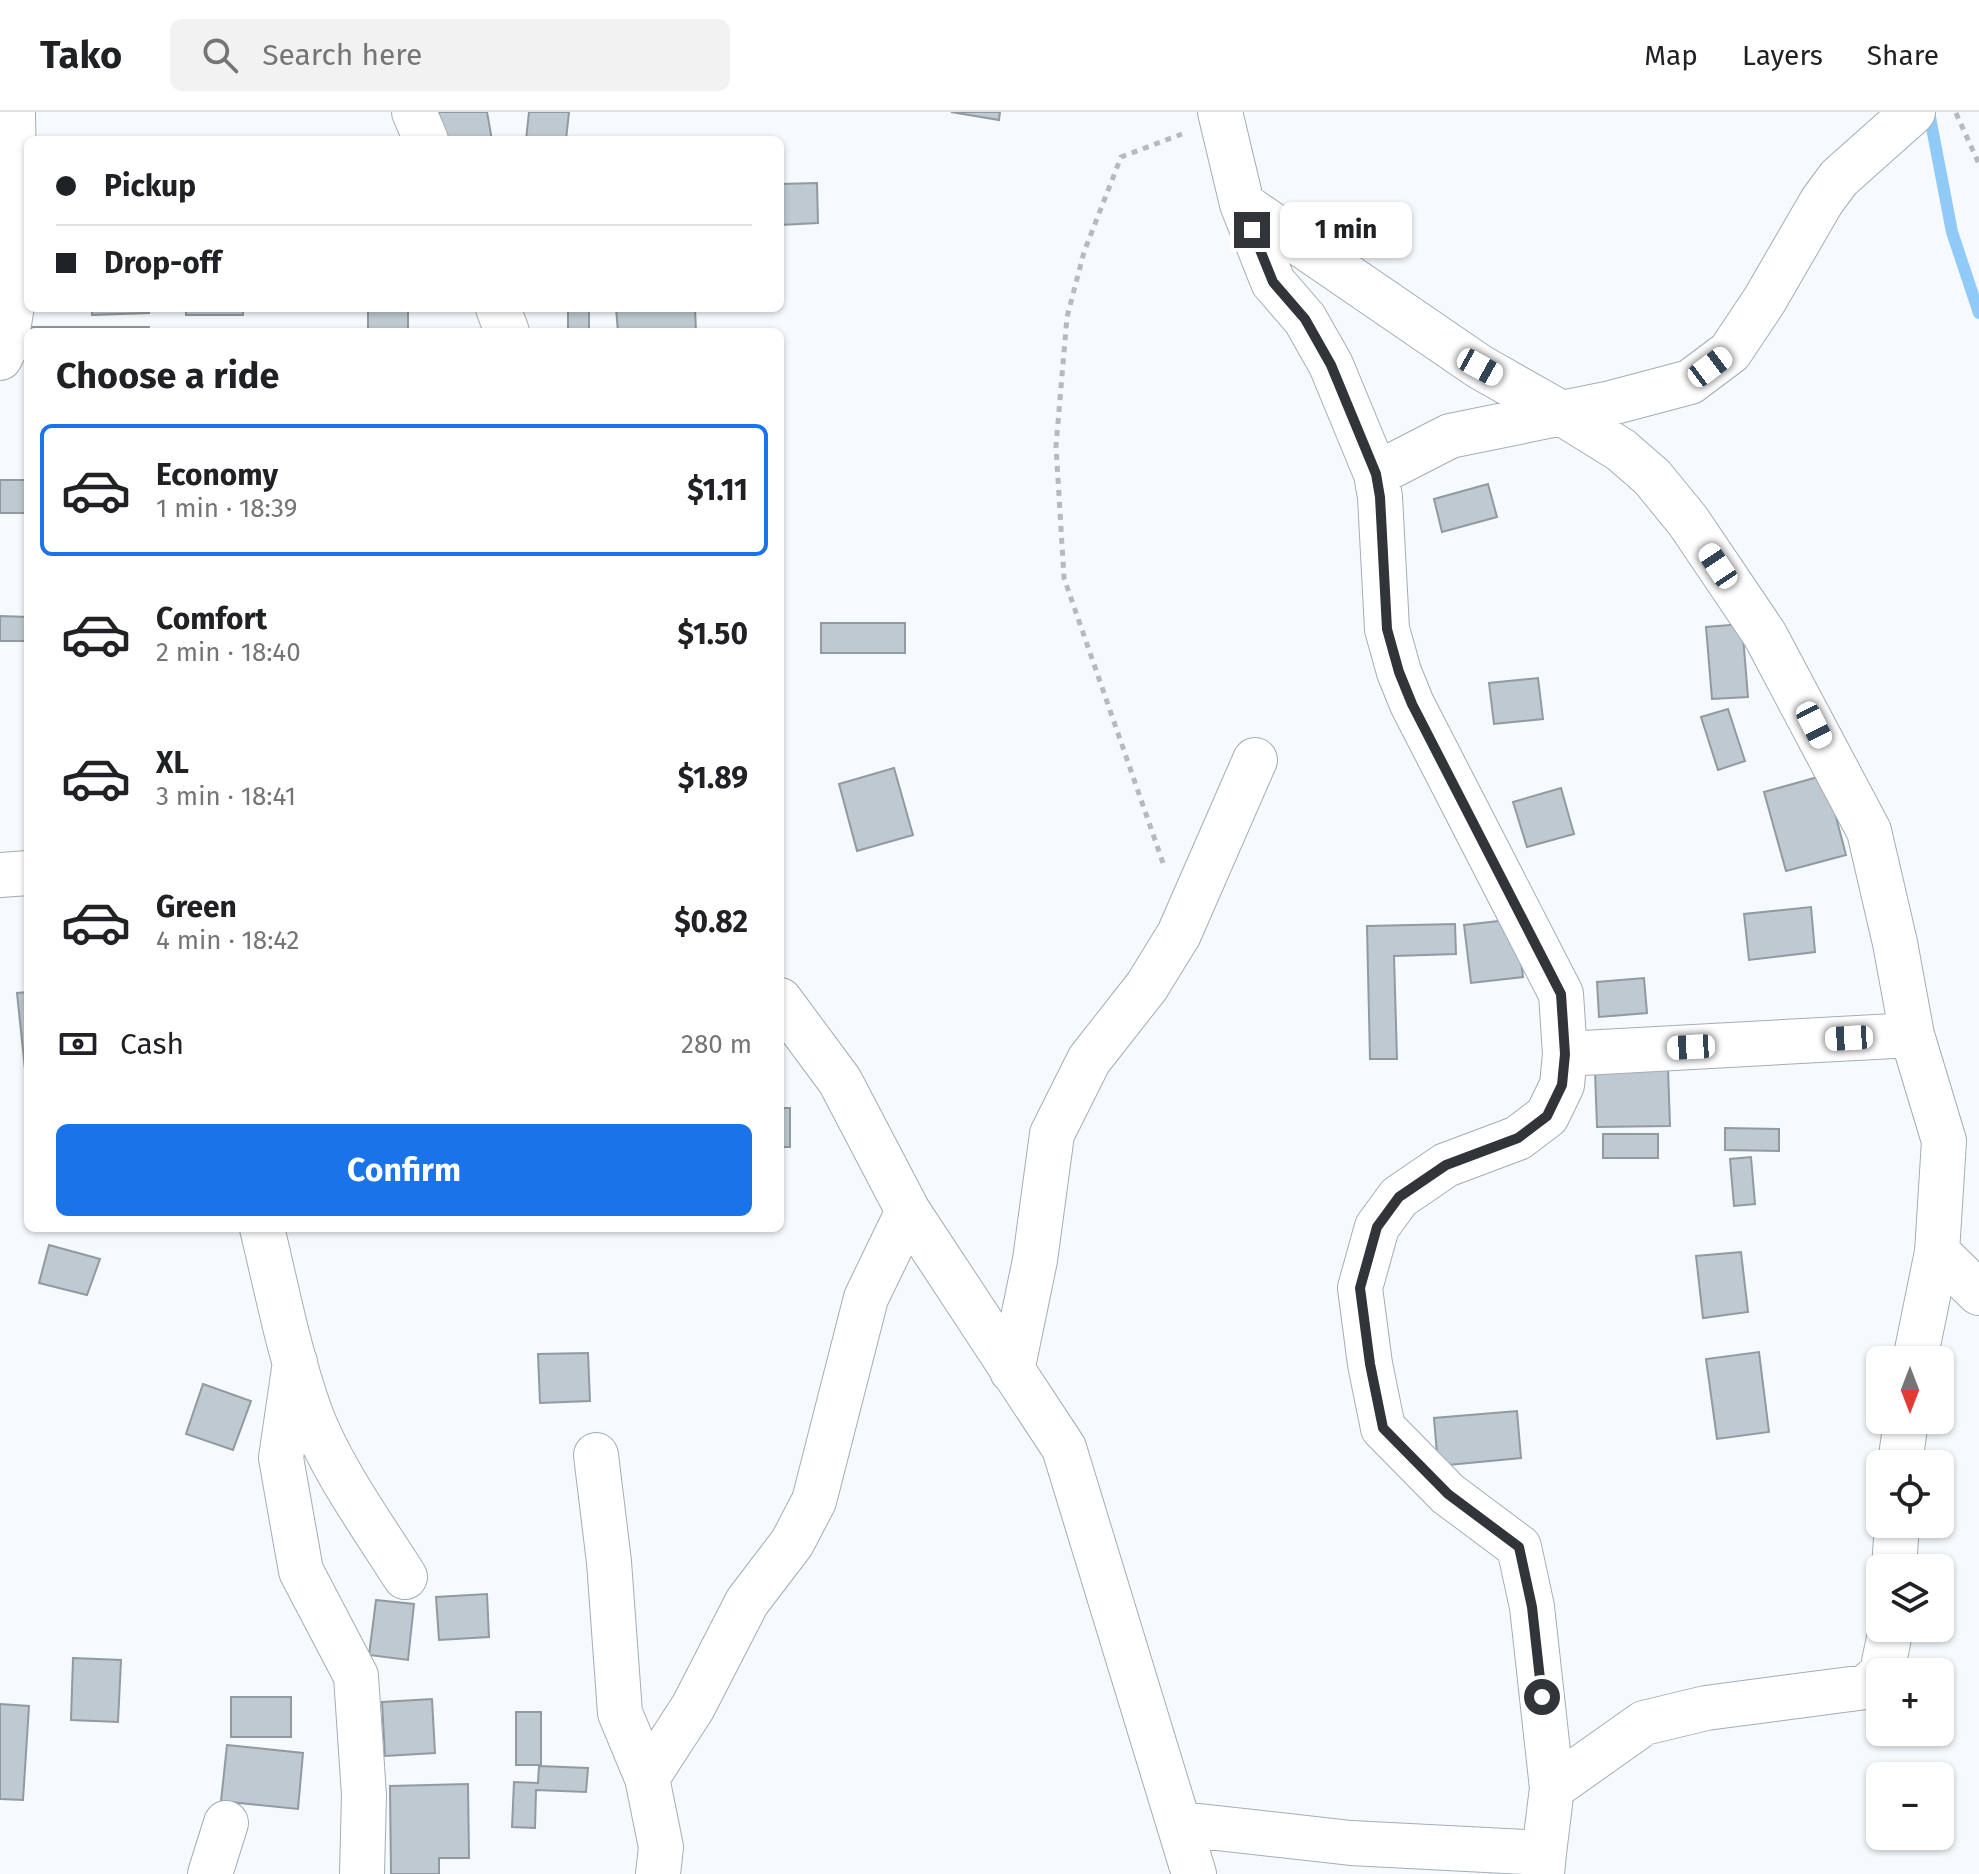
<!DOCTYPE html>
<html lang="en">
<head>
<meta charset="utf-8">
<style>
  :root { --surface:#fff; --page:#f2f2f2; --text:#202124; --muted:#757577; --line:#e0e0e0; --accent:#1a73e8 }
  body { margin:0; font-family:"Fira Sans",sans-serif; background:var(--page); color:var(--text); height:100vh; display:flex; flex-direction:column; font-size:30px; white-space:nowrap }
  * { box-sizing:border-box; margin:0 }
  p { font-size:26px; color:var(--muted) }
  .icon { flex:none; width:44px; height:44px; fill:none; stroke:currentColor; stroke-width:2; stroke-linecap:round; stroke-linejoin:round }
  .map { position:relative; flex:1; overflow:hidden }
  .details { position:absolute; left:24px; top:216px; width:760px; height:904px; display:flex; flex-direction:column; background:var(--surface); border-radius:12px; box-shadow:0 2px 6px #0004 }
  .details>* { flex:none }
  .top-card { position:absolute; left:24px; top:24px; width:760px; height:176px; border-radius:12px; box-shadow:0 2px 6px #0004; display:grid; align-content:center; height:176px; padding:0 32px; background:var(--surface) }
  .needle { width:52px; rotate:180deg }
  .tools { position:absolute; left:1866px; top:1234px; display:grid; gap:16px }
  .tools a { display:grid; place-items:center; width:88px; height:88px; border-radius:12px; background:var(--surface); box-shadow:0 2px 6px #0004; font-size:40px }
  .end { position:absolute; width:36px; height:36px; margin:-18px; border:10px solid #313539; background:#fff; box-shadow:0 0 0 4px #fff }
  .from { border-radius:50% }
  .bubble { position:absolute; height:56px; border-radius:12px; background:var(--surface); box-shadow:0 2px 6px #0004; font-size:26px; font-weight:700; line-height:56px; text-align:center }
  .car { position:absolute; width:24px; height:48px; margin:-24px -12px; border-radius:10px; box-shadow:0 0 6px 2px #0007; background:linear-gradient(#fff 24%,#345 0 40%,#fff 0 76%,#345 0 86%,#fff 0) }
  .top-card b { display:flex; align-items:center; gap:28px; height:76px; font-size:30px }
  .top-card b+b { border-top:2px solid var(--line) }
  .top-card i { width:20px; height:20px; background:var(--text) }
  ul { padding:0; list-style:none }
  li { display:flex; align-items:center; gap:24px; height:132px; margin:0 16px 12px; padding:0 16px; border:4px solid transparent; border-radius:12px }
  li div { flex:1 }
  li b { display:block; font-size:30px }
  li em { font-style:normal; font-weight:700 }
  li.selected { border-color:var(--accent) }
  li>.icon { width:72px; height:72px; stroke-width:1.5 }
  h2 { padding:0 32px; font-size:36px; line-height:96px }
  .pay { display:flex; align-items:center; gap:20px; height:88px; padding:0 32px; font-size:30px }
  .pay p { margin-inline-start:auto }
  .primary-button { display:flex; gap:16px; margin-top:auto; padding:16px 32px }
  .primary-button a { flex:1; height:92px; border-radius:12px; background:var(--accent); color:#fff; font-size:32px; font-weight:700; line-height:92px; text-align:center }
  header { display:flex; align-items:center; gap:48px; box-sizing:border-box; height:112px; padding:0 40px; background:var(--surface); border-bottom:2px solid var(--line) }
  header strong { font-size:38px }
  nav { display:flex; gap:44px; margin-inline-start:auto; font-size:28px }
  .search { width:560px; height:72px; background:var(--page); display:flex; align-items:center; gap:20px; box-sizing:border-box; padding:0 28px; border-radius:12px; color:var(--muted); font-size:30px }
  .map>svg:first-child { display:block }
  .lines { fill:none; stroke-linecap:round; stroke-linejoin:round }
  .stream { stroke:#90caf7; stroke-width:12 }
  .building { fill:#bec9d1; stroke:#919aa2; stroke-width:2 }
  .minor-casing { stroke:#a3adb5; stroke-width:46 }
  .path { stroke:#b6babd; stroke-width:5; stroke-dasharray:6 6; stroke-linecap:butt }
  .minor { stroke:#fff; stroke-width:44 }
  .route { stroke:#313539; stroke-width:10 }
</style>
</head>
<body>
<header>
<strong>Tako</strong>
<div class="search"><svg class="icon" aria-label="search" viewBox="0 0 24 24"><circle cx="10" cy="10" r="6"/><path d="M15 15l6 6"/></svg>Search here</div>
<nav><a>Map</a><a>Layers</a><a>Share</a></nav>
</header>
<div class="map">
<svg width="1979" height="1762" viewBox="0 0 1979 1762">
  <rect width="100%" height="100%" fill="#f6fafd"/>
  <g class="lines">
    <path class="stream" d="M1929 0 1952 120 1979 201"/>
  </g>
  <path class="building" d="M430 0H487L492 28H435Z
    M529 0H569L566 28H526Z
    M951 0H1000L999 8Z
    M817 71 818 111 780 113V72Z
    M92 196H149V201L92 203Z
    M186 196H243V203H186Z
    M368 196H408V220H368Z
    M568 196H589V220H568Z
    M616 196H695L696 220H618Z
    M31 215H149V220H31Z
    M0 368H28V401H0Z
    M1488 372 1497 405 1442 420 1434 387Z
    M0 504 28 505V529H0Z
    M821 511H905V541H821Z
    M1742 512 1748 585 1712 587 1706 515Z
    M1538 566 1543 607 1494 612 1489 571Z
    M1728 597 1745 649 1718 658 1701 605Z
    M894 656 913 723 857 739 839 672Z
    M1825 663 1846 743 1786 759 1764 680Z
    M1561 676 1574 722 1527 735 1513 690Z
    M1811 795 1815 840 1749 848 1744 802Z
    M1516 807 1523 865 1471 871 1464 813Z
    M1455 812 1456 842 1394 844 1397 947H1370L1367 814Z
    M1644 866 1647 901 1599 905 1597 870Z
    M28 880V986L17 881Z
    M1668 957 1670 1014 1597 1015 1595 959Z
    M780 996H790V1035H780Z
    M1725 1016 1779 1017V1039L1725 1038Z
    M1603 1022H1658V1046H1603Z
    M1751 1045 1755 1092 1734 1094 1730 1047Z
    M49 1133 100 1147 87 1183 39 1171Z
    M1741 1140 1748 1200 1703 1206 1696 1144Z
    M1759 1240 1769 1320 1717 1327 1706 1247Z
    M588 1241 590 1289 540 1291 538 1242Z
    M203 1272 251 1289 233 1338 186 1322Z
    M1517 1299 1521 1346 1438 1354 1434 1306Z
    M487 1482 489 1525 439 1528 436 1485Z
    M376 1488 414 1492 408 1548 369 1543Z
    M73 1546 121 1548 118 1610 71 1608Z
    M231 1585H291V1625H231Z
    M432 1587 435 1641 385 1644 382 1590Z
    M0 1592 29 1594 23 1688 0 1687Z
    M516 1600H541V1653H516Z
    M227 1633 303 1641 298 1697 221 1689Z
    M539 1654 588 1656 586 1680 536 1678 535 1716 512 1715 514 1670 538 1671Z
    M468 1672 469 1746H439V1762H391L390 1674Z"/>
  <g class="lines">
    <g class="minor-casing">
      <path id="minor" d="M414 0 426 28
        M1220 0 1242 92 1273 170 1305 207 1331 253 1376 362 1380 385 1387 517 1399 560 1412 592 1561 882 1565 942 1562 973 1547 1004 1518 1026 1446 1053 1399 1085 1377 1115 1360 1176 1370 1252 1383 1316 1448 1382 1519 1435 1532 1495 1552 1676
        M1242 92 1480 255 1563 302 1621 338 1652 365 1688 409 1765 523 1869 719 1895 831 1912 923 1944 1029 1937 1140 1915 1248
        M498 196 507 220
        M0 246 5 236 16 170 13 0
        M1376 362 1450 324 1611 291 1690 270 1730 240 1764 189 1822 89 1839 66 1913 0
        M0 763 28 761
        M780 888 840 969 908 1099 1064 1336 1194 1762
        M1565 942 1912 923
        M262 1116C277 1178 289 1241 310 1300 330 1355 374 1416 405 1465
        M1937 1140 1979 1181
        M295 1250 281 1346 301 1459 356 1564 364 1683 362 1762
        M1012 1259 1035 1148 1052 1022 1089 948 1147 874 1179 822 1255 648
        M596 1343 609 1450 620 1601 647 1666 661 1735 658 1762
        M1900 1352 1906 1308
        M1894 1456 1897 1412
        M1882 1560 1891 1516
        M647 1666 693 1595 747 1490 792 1431 814 1389 866 1186 908 1099
        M1181 1712 1351 1731 1544 1741 1542 1762
        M1544 1741 1552 1676 1644 1611 1706 1596 1866 1575 1880 1563
        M210 1762 226 1711"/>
    </g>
    <path class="path" d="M1956 1 1979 52
      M1163 751 1064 466 1056 334 1067 205 1084 140 1121 45 1182 22"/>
    <use href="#minor" class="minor"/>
  </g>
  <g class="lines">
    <path class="route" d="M1252 118 1273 170 1305 207 1331 253 1376 362 1380 385 1387 517 1399 560 1412 592 1561 882 1565 942 1562 973 1547 1004 1518 1026 1446 1053 1399 1085 1377 1115 1360 1176 1370 1252 1383 1316 1448 1382 1519 1435 1532 1495 1542 1585"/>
  </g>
</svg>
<div class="tools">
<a><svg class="needle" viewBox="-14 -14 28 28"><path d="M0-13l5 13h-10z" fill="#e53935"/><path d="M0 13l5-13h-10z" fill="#757577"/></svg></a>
<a><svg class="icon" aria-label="locate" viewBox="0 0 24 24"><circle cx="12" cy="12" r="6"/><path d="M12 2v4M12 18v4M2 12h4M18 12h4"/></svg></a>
<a><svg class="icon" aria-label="layers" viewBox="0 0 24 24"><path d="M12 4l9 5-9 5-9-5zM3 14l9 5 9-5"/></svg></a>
<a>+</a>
<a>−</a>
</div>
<i class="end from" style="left:1542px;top:1585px"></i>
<i class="end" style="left:1252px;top:118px"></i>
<div class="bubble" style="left:1280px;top:90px;width:132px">1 min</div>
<i class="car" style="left:1480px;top:255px;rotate:119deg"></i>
<i class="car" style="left:1710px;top:255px;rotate:53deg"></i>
<i class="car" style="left:1718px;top:454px;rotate:326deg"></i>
<i class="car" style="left:1814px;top:613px;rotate:153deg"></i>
<i class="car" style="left:1849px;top:926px;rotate:267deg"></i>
<i class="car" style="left:1691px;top:935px;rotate:267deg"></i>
<div class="top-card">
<b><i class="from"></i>Pickup</b>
<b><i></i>Drop-off</b>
</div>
<section class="details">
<h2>Choose a ride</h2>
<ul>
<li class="selected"><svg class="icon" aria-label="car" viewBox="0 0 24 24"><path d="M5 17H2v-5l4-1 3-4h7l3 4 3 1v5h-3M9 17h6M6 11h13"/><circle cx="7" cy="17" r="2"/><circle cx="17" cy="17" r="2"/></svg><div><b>Economy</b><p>1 min · 18:39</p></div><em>$1.11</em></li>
<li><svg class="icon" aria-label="car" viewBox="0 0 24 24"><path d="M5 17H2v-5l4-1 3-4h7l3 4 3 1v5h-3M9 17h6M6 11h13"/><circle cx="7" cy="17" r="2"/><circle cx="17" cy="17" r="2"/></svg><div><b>Comfort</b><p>2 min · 18:40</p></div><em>$1.50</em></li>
<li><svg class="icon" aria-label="car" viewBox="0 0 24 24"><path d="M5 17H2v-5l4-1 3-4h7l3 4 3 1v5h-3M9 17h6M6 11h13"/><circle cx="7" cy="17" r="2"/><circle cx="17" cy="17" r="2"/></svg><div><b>XL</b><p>3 min · 18:41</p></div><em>$1.89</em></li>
<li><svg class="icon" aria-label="car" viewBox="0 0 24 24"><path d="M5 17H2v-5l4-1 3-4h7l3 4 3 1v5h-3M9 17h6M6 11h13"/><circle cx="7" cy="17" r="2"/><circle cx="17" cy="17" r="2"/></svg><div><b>Green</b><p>4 min · 18:42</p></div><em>$0.82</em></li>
</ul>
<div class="pay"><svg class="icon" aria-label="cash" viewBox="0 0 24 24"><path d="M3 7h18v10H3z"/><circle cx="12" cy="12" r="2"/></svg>Cash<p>280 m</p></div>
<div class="primary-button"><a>Confirm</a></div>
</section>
</div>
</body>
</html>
